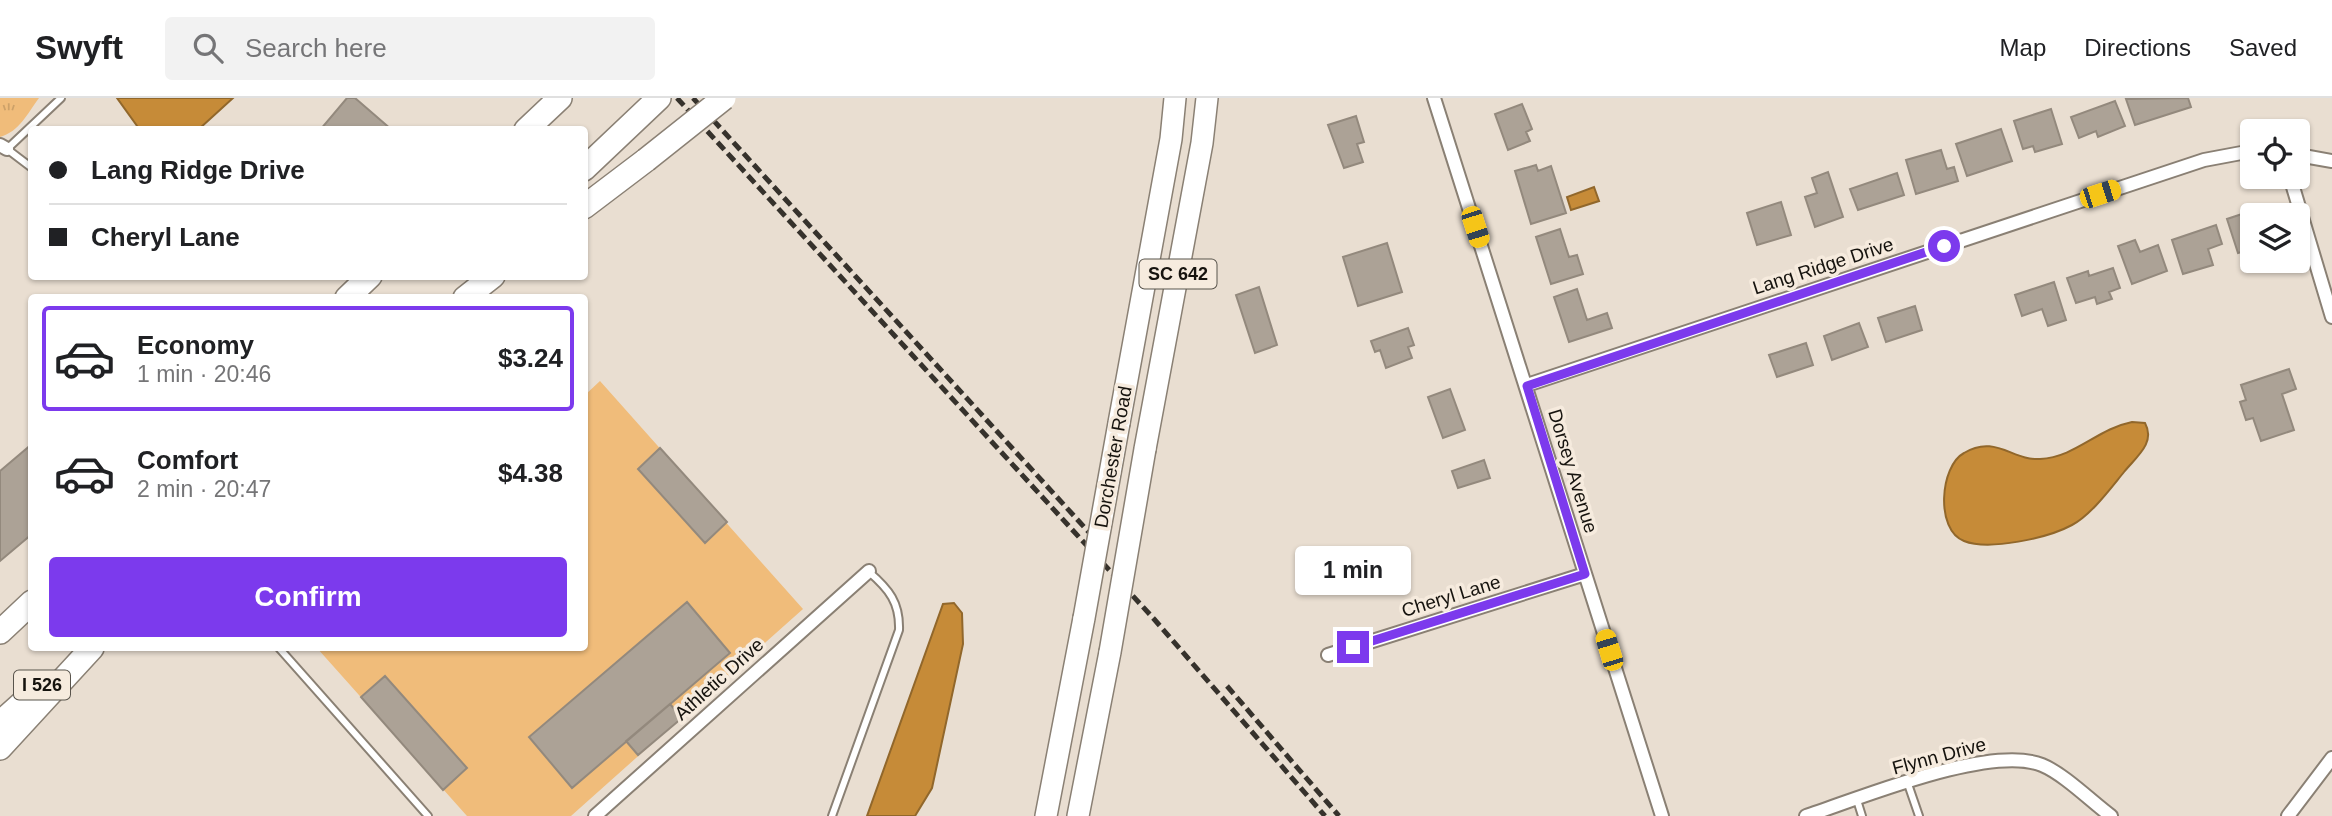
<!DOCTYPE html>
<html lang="en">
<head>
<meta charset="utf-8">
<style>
  :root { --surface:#fff; --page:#f2f2f2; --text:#202124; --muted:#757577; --line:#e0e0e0; --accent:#7c3aed }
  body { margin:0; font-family:Arial,sans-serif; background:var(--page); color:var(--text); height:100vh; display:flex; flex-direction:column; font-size:26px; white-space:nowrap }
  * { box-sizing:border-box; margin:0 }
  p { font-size:23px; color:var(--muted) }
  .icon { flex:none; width:38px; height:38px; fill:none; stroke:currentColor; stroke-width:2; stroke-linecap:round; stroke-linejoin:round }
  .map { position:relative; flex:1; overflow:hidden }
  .drawer { position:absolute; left:28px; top:196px; width:560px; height:357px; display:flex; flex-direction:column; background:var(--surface); border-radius:7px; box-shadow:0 2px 5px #0004 }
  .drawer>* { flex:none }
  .hud { position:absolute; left:28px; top:28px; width:560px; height:154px; border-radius:7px; box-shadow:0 2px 5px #0004; display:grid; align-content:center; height:154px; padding:0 21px; background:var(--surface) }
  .fabs { position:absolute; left:2240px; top:21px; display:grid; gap:14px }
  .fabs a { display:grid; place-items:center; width:70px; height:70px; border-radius:7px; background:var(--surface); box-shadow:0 2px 5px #0004; font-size:35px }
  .end { position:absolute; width:32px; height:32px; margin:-16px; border:9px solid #7c3aed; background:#fff; box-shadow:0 0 0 4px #fff }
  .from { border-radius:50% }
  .bubble { position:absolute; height:49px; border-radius:7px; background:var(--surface); box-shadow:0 2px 5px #0004; font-size:23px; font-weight:700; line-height:49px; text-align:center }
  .car { position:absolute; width:21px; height:42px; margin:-21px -10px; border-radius:9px; box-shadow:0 0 5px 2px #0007; background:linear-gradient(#f5c518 24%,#345 0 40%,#f5c518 0 76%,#345 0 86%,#f5c518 0) }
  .hud b { display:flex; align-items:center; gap:24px; height:66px; font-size:26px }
  .hud b+b { border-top:2px solid var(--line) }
  .hud i { width:18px; height:18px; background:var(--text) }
  ul { padding:12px 0 0; list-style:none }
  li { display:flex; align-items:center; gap:21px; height:105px; margin:0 14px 10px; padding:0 7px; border:4px solid transparent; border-radius:7px }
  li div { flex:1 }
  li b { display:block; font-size:26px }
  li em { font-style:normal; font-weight:700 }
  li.on { border-color:var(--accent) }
  li>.icon { width:63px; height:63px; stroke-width:1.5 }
  .button { display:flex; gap:14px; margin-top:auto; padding:14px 21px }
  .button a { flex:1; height:80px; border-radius:7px; background:var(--accent); color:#fff; font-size:28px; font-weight:700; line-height:80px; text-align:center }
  header { display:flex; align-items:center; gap:42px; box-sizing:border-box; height:98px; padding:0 35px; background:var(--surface); border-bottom:2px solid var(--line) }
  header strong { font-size:33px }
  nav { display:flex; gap:38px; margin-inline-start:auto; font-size:24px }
  .search { width:490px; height:63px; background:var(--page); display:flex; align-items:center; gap:18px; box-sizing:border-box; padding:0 24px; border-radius:7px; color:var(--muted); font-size:26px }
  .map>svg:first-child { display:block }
  .grass { fill:url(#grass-tufts) }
  .pitch { fill:#f0bc7a }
  .water { fill:#c68b38; stroke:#91672b; stroke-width:2 }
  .building { fill:#aca296; stroke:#93897d; stroke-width:2 }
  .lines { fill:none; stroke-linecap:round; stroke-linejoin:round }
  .service-casing { stroke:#8a8074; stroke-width:10 }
  .minor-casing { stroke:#8a8074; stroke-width:16 }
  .primary-casing { stroke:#8a8074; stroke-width:24 }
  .motorway-casing { stroke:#8a8074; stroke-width:26 }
  .service { stroke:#fff; stroke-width:6 }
  .minor { stroke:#fff; stroke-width:12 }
  .primary { stroke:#fff; stroke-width:21 }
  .motorway { stroke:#fff; stroke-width:23 }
  .rail { stroke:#36322c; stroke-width:5; stroke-dasharray:10 5; stroke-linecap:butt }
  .primary-bridge-casing { stroke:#8a8074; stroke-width:24; stroke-linecap:butt }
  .motorway-bridge-casing { stroke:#8a8074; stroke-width:26; stroke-linecap:butt }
  .primary-bridge { stroke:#fff; stroke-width:21 }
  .motorway-bridge { stroke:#fff; stroke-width:23 }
  .route { stroke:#7c3aed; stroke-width:9 }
  .labels { text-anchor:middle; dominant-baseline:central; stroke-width:7; stroke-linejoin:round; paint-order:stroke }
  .shield { fill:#f6ebde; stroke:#59544c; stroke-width:2 }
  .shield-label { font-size:18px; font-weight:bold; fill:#16130e }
  .street-label { font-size:19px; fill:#16130e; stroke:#f6ebde }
</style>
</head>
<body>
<header>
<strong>Swyft</strong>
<div class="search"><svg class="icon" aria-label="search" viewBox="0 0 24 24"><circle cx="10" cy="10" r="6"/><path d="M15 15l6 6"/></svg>Search here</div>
<nav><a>Map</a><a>Directions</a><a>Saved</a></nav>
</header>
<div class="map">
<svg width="2332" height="718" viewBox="0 0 2332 718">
  <defs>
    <pattern id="grass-tufts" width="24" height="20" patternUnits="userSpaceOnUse" patternTransform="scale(1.75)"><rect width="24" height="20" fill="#f0bc7a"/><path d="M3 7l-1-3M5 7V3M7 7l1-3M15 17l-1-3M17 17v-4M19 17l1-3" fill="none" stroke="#cda168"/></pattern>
  </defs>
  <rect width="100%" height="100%" fill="#e9ded1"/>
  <path class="grass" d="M0 0H39C27 16 20 33 0 39Z"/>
  <path class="pitch" d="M600 283 803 511 571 718H467L317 550H584L585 297Z"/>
  <path class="water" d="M117 0H233L199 31 140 32Z
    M1594 89 1599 103 1571 112 1567 99Z
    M2132 324 2145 325C2156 345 2136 359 2124 374 2110 391 2091 417 2072 427 2048 440 1989 453 1964 443 1935 432 1940 368 1964 355 1995 336 2013 363 2040 361 2076 359 2097 331 2132 324Z
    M954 505 962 515 963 546 932 690 915 718H867L943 506Z"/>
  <path class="building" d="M347 0H355L392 32H320Z
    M2188 0 2191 9 2135 27 2126 1Z
    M2115 3 2125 28 2098 39 2096 33 2079 40 2071 19Z
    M1522 6 1532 31 1526 34 1530 43 1508 52 1495 16Z
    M2051 11 2062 46 2035 54 2033 48 2023 51 2014 23Z
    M1356 18 1364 44 1357 46 1363 64 1344 70 1328 27Z
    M2001 31 2012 63 1967 78 1956 46Z
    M1941 52 1947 71 1954 69 1958 83 1916 96 1906 62Z
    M1536 67 1538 73 1551 68 1566 115 1531 126 1515 73Z
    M1828 74 1843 119 1815 129 1805 99 1817 95 1812 80Z
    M1897 75 1904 97 1858 112 1850 91Z
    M1781 104 1791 137 1757 147 1747 115Z
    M2272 111 2274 117H2252V151L2238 155 2227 121 2254 112 2256 116Z
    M2216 127 2222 146 2208 151 2213 167 2183 176 2172 142Z
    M1560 131 1569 159 1577 157 1583 176 1551 186 1536 139Z
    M2135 142 2140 154 2158 147 2167 173 2132 186 2118 148Z
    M1387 145 1402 194 1358 208 1343 159Z
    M2113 170 2120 190 2109 194 2112 201 2097 206 2095 199 2076 205 2067 180 2088 173 2089 178Z
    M2054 184 2066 222 2048 228 2042 211 2022 218 2015 197Z
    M1259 189 1277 247 1255 255 1236 197Z
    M1577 191 1587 222 1607 215 1612 230 1569 244 1554 199Z
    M1915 208 1922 232 1886 244 1878 220Z
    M1859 225 1868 249 1832 262 1824 238Z
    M1408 230 1414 247 1408 249 1412 260 1386 270 1380 252 1375 254 1371 243Z
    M1806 245 1813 267 1777 279 1769 257Z
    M2289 271 2296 291 2282 296 2294 332 2261 343 2253 320 2246 322 2240 304 2246 302 2241 287Z
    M1450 291 1465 332 1443 340 1428 299Z
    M32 346V436L0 463V373Z
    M660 350 727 424 705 445 638 371Z
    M1484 362 1490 380 1458 390 1452 373Z
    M687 504 730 555 572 690 529 639Z
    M385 578 467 670 443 692 361 599Z
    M670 606 682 620 638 657 626 643Z"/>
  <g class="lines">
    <g class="service-casing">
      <path id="service" d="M32 70 7 51 61 0
        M279 550 428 718
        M1908 686 1919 718
        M1857 702 1862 718
        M832 718 899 532C900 505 889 491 869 474"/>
    </g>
    <g class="minor-casing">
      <path id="minor" d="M1434 0 1662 718
        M0 47 7 51
        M2298 57 2332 63
        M2290 79 2332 219
        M1527 287 2204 62 2252 53
        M1328 557 1585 476
        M595 718 869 473
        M1806 718C1861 700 1990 646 2042 667 2064 676 2092 704 2111 718
        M2288 718 2332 660"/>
    </g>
    <g class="primary-casing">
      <path id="primary" d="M1119 325 1171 41 1175 0
        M1145 351 1202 45 1207 0
        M1046 718 1084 520
        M1078 718 1110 554"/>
    </g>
    <g class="motorway-casing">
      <path id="motorway" d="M526 32 560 0
        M584 71 659 0
        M584 109 646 62
        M347 200 370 178
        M465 200 493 178
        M0 534 32 504
        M0 625 29 599
        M0 650 92 550"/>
    </g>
    <use href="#service" class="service"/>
    <use href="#minor" class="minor"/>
    <use href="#primary" class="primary"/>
    <use href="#motorway" class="motorway"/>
    <path class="rail" d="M677 0 1154 521 1325 718
      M693 0 1096 442
      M1227 588 1339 718"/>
    <g class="primary-bridge-casing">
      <path id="primary-bridge" d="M1084 520 1119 325
        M1110 554 1145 351"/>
    </g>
    <g class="motorway-bridge-casing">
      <path id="motorway-bridge" d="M646 62 724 0"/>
    </g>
    <use href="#primary-bridge" class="primary-bridge"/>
    <use href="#motorway-bridge" class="motorway-bridge"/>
  </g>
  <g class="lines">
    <path class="route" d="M1353 549 1585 476 1527 288 1944 148"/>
  </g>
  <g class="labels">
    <g class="shield">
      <rect x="1139.5" y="161.5" width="77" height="29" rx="5"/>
      <rect x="14" y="572.5" width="56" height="29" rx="5"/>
    </g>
    <g class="shield-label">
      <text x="1178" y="176">SC 642</text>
      <text x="42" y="587">I 526</text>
    </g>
    <g class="street-label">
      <text transform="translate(1823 168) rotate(-18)">Lang Ridge Drive</text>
      <text transform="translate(1113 359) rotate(-80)">Dorchester Road</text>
      <text transform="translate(1573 373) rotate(73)">Dorsey Avenue</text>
      <text transform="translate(1451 498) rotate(-17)">Cheryl Lane</text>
      <text transform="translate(719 581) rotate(-42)">Athletic Drive</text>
      <text transform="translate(1939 658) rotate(-15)">Flynn Drive</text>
    </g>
  </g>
</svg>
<div class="fabs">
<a><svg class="icon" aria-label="locate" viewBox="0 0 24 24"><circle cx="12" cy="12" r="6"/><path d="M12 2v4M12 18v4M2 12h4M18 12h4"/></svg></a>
<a><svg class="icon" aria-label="layers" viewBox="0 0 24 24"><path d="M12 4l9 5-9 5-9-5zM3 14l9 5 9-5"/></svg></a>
</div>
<i class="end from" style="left:1944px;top:148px"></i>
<i class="end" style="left:1353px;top:549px"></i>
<div class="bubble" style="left:1295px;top:448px;width:116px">1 min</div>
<i class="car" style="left:2100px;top:96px;rotate:72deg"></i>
<i class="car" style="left:1475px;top:129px;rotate:162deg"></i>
<i class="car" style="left:1609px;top:552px;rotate:343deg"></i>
<div class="hud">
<b><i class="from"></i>Lang Ridge Drive</b>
<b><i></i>Cheryl Lane</b>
</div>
<section class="drawer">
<ul>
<li class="on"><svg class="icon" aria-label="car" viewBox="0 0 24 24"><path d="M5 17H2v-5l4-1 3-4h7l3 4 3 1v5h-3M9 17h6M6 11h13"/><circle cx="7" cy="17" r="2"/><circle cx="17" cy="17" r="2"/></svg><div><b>Economy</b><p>1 min · 20:46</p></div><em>$3.24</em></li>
<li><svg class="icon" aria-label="car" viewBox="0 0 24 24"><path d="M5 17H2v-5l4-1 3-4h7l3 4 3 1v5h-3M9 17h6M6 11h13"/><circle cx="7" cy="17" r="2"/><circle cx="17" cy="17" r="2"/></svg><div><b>Comfort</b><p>2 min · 20:47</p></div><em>$4.38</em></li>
</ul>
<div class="button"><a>Confirm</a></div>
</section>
</div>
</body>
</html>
